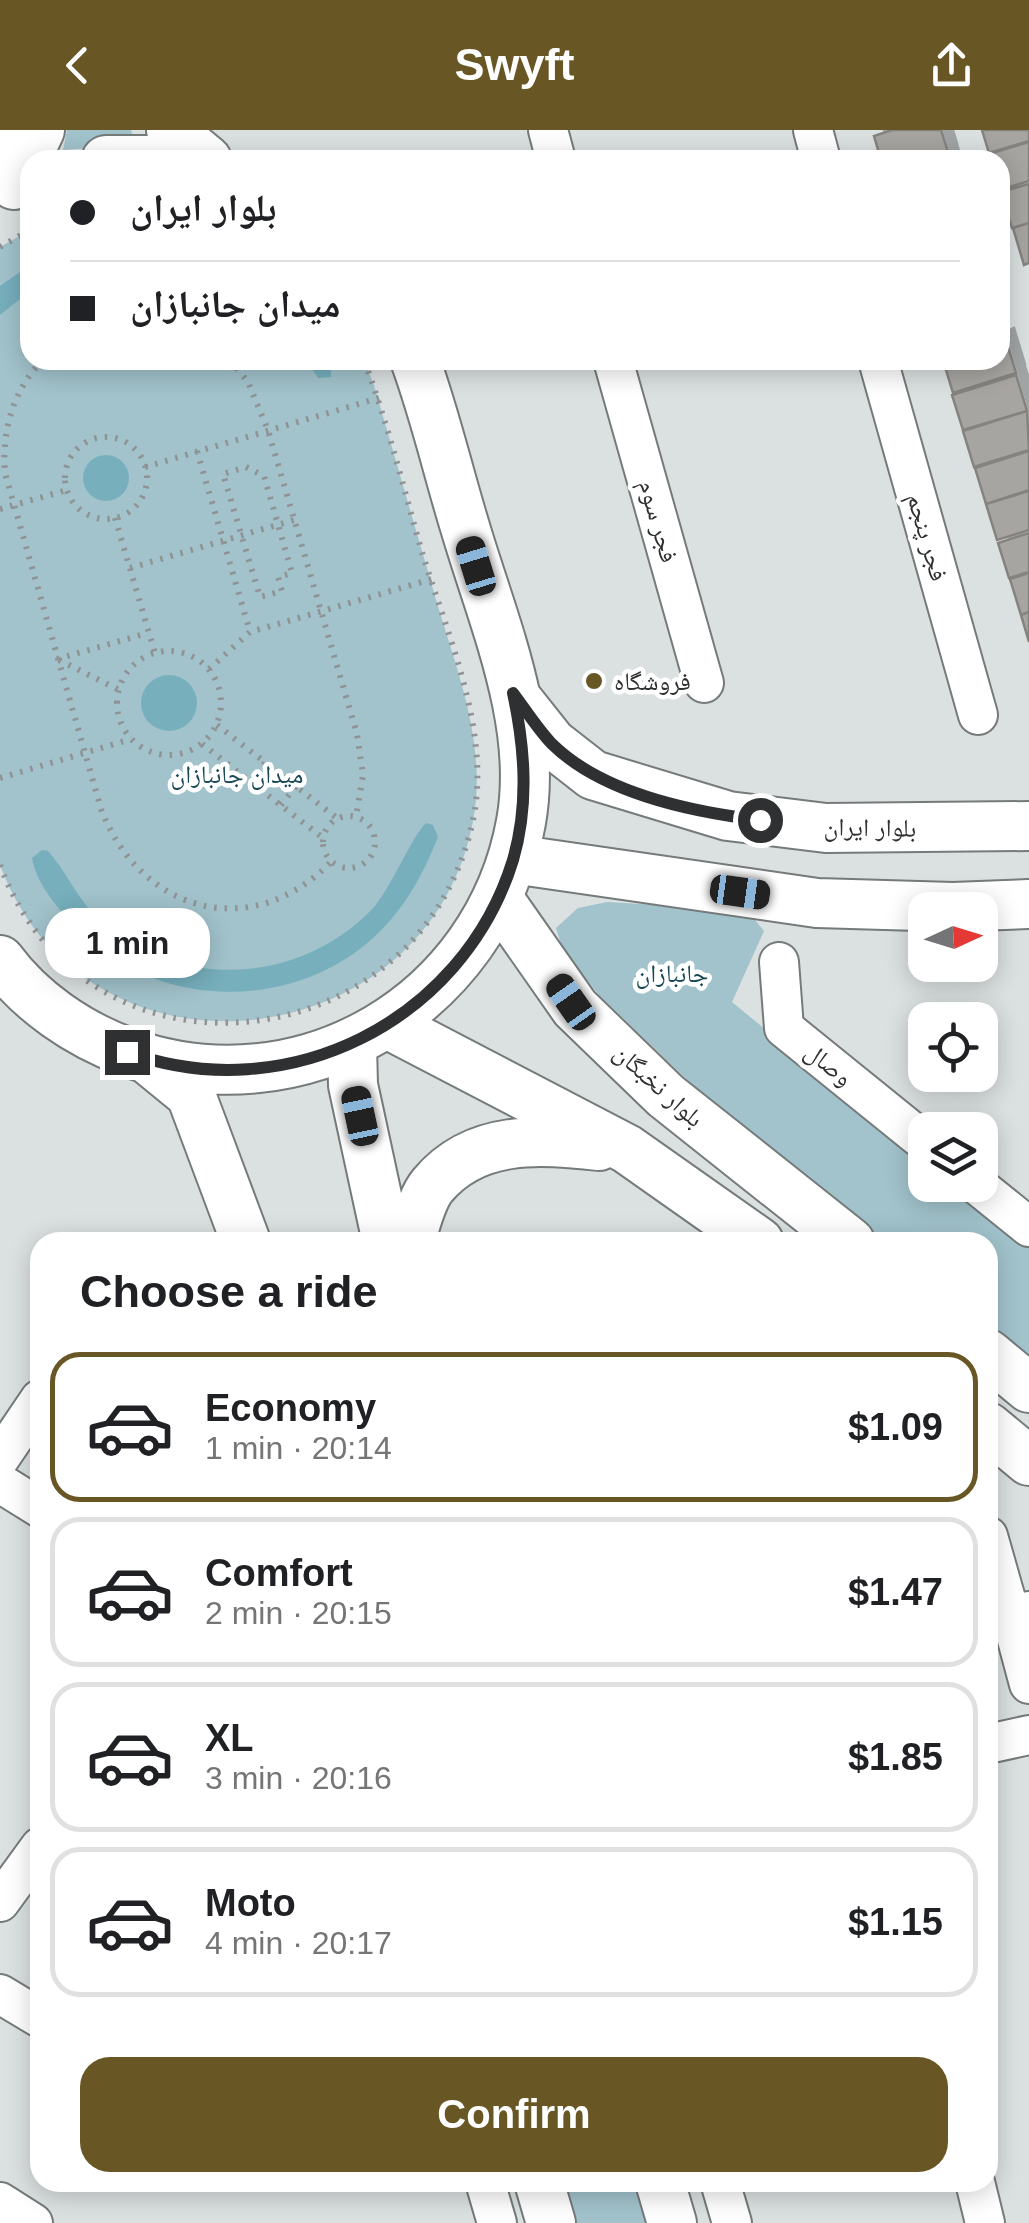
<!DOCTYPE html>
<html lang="en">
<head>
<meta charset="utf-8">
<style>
  :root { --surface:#fff; --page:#f6f6f6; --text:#202124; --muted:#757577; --line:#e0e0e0; --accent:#685624 }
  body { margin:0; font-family:Helvetica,"Noto Naskh Arabic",sans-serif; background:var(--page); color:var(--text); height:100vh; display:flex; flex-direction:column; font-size:38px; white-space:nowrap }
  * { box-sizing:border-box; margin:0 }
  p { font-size:32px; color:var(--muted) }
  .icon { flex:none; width:55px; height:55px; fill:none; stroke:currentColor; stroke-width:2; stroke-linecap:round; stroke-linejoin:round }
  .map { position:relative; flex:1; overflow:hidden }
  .details { position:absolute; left:30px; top:1102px; width:968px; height:960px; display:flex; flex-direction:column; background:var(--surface); border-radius:30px; box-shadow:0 5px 25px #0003 }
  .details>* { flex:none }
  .hud { position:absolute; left:20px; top:20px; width:990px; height:220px; border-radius:30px; box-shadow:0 5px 25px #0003; display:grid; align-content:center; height:220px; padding:0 50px; background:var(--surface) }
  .needle { width:65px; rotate:86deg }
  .tools { position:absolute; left:908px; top:762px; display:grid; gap:20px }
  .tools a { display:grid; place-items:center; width:90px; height:90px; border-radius:20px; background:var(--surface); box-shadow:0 5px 25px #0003; font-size:50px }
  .end { position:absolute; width:45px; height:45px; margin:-22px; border:12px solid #2e3031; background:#fff; box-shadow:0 0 0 5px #fff }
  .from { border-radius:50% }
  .bubble { position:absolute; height:70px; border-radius:30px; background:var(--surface); box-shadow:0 5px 25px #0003; font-size:32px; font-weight:600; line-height:70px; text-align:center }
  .car { position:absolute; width:30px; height:60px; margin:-30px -15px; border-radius:12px; box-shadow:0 0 8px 2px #0007; background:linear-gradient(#222 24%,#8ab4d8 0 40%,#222 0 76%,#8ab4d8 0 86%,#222 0) }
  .hud b { display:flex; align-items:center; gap:35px; height:95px; font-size:38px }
  .hud b+b { border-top:2px solid var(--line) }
  .hud i { width:25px; height:25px; background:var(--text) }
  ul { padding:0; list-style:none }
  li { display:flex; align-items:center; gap:30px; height:150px; margin:0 20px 15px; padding:0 30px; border:5px solid var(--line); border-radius:30px }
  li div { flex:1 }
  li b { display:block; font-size:38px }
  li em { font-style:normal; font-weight:600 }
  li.selected { border-color:var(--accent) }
  li>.icon { width:90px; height:90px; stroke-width:1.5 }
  h2 { padding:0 50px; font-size:45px; line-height:120px }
  .primary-button { display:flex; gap:20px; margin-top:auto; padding:20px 50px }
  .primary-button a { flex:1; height:115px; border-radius:30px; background:var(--accent); color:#fff; font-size:40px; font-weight:600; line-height:115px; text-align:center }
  header { display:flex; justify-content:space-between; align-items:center; height:130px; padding:0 50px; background:var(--accent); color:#fff; font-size:45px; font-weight:600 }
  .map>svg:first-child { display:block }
  .green { fill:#a2c3cc }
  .water { fill:#77afbd }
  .building { fill:#a7a5a1; stroke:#84837f; stroke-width:2.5; filter:url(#shadow) }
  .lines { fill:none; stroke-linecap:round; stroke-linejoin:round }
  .minor-casing { stroke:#757a7b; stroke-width:42 }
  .major-casing { stroke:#757a7b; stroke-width:52 }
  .path { stroke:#8f9394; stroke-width:6; stroke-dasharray:2.5 8; stroke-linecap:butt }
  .minor { stroke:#fff; stroke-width:38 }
  .major { stroke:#fff; stroke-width:48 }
  .route { stroke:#2e3031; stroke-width:12 }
  .poi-dot { fill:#685624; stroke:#fff; stroke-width:4 }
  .labels { text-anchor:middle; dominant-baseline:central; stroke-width:9; stroke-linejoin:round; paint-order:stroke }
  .street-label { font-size:25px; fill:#2e3031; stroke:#fff }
  .poi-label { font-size:25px; fill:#2e3031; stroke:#fff; text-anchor:start }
  .park-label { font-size:25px; fill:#174854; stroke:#fff }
</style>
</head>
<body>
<header><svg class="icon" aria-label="back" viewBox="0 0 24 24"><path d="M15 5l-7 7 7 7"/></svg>Swyft<svg class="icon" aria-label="share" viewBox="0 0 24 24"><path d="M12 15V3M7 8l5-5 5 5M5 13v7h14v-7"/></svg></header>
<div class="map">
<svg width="1029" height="2093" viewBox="0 0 1029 2093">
  <defs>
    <filter id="shadow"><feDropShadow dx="9" dy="-9" stdDeviation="0" flood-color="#0004"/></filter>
  </defs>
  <rect width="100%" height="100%" fill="#dbe0e1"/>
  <path class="green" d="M67 0H131L136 15 63 20Z
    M30 100V230H364L374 255C395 328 416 400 437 473 457 540 484 608 475 679 440 928 88 972 0 735V117Z
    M607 772 692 777 755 790 764 801 732 872 925 1031V1055H954L1029 1117V1233L988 1200V1112H880L732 993 599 865 563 820 556 798 578 778Z
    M539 2053H660L672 2093H551Z"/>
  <path class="water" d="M30 135V161L0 185V156Z
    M306 230H331V247L318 248Z
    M83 348a23 23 0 1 1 46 0a23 23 0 1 1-46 0Z
    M141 573a28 28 0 1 1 56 0a28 28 0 1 1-56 0Z
    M427 693 433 695 438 707C423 745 404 780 373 808 293 881 159 880 82 803 62 783 37 757 32 728L42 720 48 721C69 745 79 773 104 794 184 862 304 853 375 776 390 759 417 697 427 693Z"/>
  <path class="building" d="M892 0H941L948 22 923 30H881L874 6Z
    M982 0H1029V11L989 23Z
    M1029 12V51L1000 60V30H991L989 24Z
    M948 23 950 30H925Z
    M1029 54V93L1012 98 1001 62Z
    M1029 93V133L1024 135 1013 98Z
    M1005 207 1016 243 953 263 943 230H1000V209Z
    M1016 245 1027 281 963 300 952 265Z
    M1027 281 1029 320 974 337 963 301Z
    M1029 321V360L986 374 975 338Z
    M1029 361V400L997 410 986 374Z
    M1029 403V442L1009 448 998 413Z
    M1029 443V482L1021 485 1010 449Z
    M1029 482V512L1021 485Z"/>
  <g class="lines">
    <g class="minor-casing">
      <path id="minor" d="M4 0 14 55
        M548 0 556 30
        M813 0 821 30
        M613 230 704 553
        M878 230 978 585
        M779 832 784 898 925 1012
        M977 1055 1029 1097
        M0 1328 40 1269
        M0 1353 40 1378
        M988 1406 1011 1487
        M1029 1481 1011 1487 1029 1554
        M988 1614 1029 1605
        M0 1772 40 1717
        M0 1864 40 1888
        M485 2052 497 2093
        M720 2052 732 2093
        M975 2052 985 2093
        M0 2072 33 2093"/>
    </g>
    <g class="major-casing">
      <path id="major" d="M171 0 207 30
        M106 30H165
        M14 55 40 0
        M517 569 552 613 593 645 728 686 826 698 1029 696
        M513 729 817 773 953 777 1029 774
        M498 768 575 878 666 966 850 1112
        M0 830C31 872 78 904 127 922 302 985 488 874 521 692 539 594 492 489 465 397 448 342 435 284 415 230
        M389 895 627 1019 759 1112
        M352 915 353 955 387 1112
        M147 929 191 965 246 1112
        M410 1112C416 1095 421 1069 433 1055 476 1004 540 1010 599 1016
        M988 1224 1029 1258
        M988 1297 1029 1331
        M539 2052 551 2093
        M660 2052 672 2093"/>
    </g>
    <path class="path" d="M0 117 30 100
      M43 230C12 261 2 301 5 343L101 679C140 782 251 814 331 732
      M230 230 248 252 268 300 357 604 363 645 356 687
      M65 348a41 41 0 1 1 82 0a41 41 0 1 1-82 0Z
      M197 321 250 502
      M145 337 379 268
      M246 337 264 346 292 443 278 447 282 461 260 467 223 344Z
      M0 379 67 360
      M115 388 155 523
      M130 438 294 390
      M117 573a52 52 0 1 1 104 0a52 52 0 1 1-104 0Z
      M57 529 148 503
      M59 530 119 560
      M209 539 250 502 432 449
      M217 595 338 689
      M202 614 323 708
      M0 648 131 609
      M251 652 265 633
      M281 675 296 656
      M323 712a26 26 0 1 1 52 0a26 26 0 1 1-52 0Z
      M0 735C88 972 427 931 474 685 490 597 446 502 421 419 403 356 387 291 364 230"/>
    <use href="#minor" class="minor"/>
    <use href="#major" class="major"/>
  </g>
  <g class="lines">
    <path class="route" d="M127 922C286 980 463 892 513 730 529 675 525 619 513 563 525 579 537 598 551 613 601 663 692 682 760 690"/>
  </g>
  <circle class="poi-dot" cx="594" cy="551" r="10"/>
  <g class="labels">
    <g class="street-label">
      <text transform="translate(659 391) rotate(74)">فجر سوم</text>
      <text transform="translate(928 407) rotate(74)">فجر پنجم</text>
      <text transform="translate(870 697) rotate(1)">بلوار ایران</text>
      <text transform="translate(829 934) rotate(39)">وصال</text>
      <text transform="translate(659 955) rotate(42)">بلوار نخبگان</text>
    </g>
    <g class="poi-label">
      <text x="614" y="551">فروشگاه</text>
    </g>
    <g class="park-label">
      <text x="237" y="644">میدان جانبازان</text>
      <text x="672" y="843">جانبازان</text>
    </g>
  </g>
</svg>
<div class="tools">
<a><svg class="needle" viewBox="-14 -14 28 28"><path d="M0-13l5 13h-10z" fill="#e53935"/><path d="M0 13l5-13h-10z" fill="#757577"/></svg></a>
<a><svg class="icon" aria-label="locate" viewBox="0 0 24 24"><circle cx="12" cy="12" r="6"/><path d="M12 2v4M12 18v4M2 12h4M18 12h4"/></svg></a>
<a><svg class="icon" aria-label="layers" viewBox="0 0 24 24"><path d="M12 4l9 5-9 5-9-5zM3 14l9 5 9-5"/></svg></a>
</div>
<i class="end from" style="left:760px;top:690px"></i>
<i class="end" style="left:127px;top:922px"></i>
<div class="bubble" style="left:45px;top:778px;width:165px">1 min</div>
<i class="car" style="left:476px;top:436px;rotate:343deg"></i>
<i class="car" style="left:740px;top:762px;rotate:98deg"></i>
<i class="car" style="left:571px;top:872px;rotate:325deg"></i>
<i class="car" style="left:360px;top:986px;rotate:348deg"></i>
<div class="hud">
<b><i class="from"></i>بلوار ایران</b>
<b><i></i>میدان جانبازان</b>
</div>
<section class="details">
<h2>Choose a ride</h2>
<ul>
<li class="selected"><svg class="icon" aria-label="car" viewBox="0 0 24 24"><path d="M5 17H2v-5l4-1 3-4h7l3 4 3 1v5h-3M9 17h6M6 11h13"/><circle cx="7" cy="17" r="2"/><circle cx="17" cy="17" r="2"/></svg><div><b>Economy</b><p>1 min · 20:14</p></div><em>$1.09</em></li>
<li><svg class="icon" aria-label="car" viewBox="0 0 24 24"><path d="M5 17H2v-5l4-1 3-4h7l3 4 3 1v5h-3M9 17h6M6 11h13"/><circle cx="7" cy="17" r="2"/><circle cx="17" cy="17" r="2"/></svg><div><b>Comfort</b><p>2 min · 20:15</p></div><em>$1.47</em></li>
<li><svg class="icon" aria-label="car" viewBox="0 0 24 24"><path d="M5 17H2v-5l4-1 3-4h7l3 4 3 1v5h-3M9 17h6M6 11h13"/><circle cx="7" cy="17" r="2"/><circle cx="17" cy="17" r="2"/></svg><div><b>XL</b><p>3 min · 20:16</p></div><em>$1.85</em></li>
<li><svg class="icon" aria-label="car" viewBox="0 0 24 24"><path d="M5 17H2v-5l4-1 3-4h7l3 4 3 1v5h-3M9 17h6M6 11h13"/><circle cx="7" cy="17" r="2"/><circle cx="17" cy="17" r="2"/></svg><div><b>Moto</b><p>4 min · 20:17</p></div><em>$1.15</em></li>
</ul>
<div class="primary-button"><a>Confirm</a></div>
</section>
</div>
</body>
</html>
